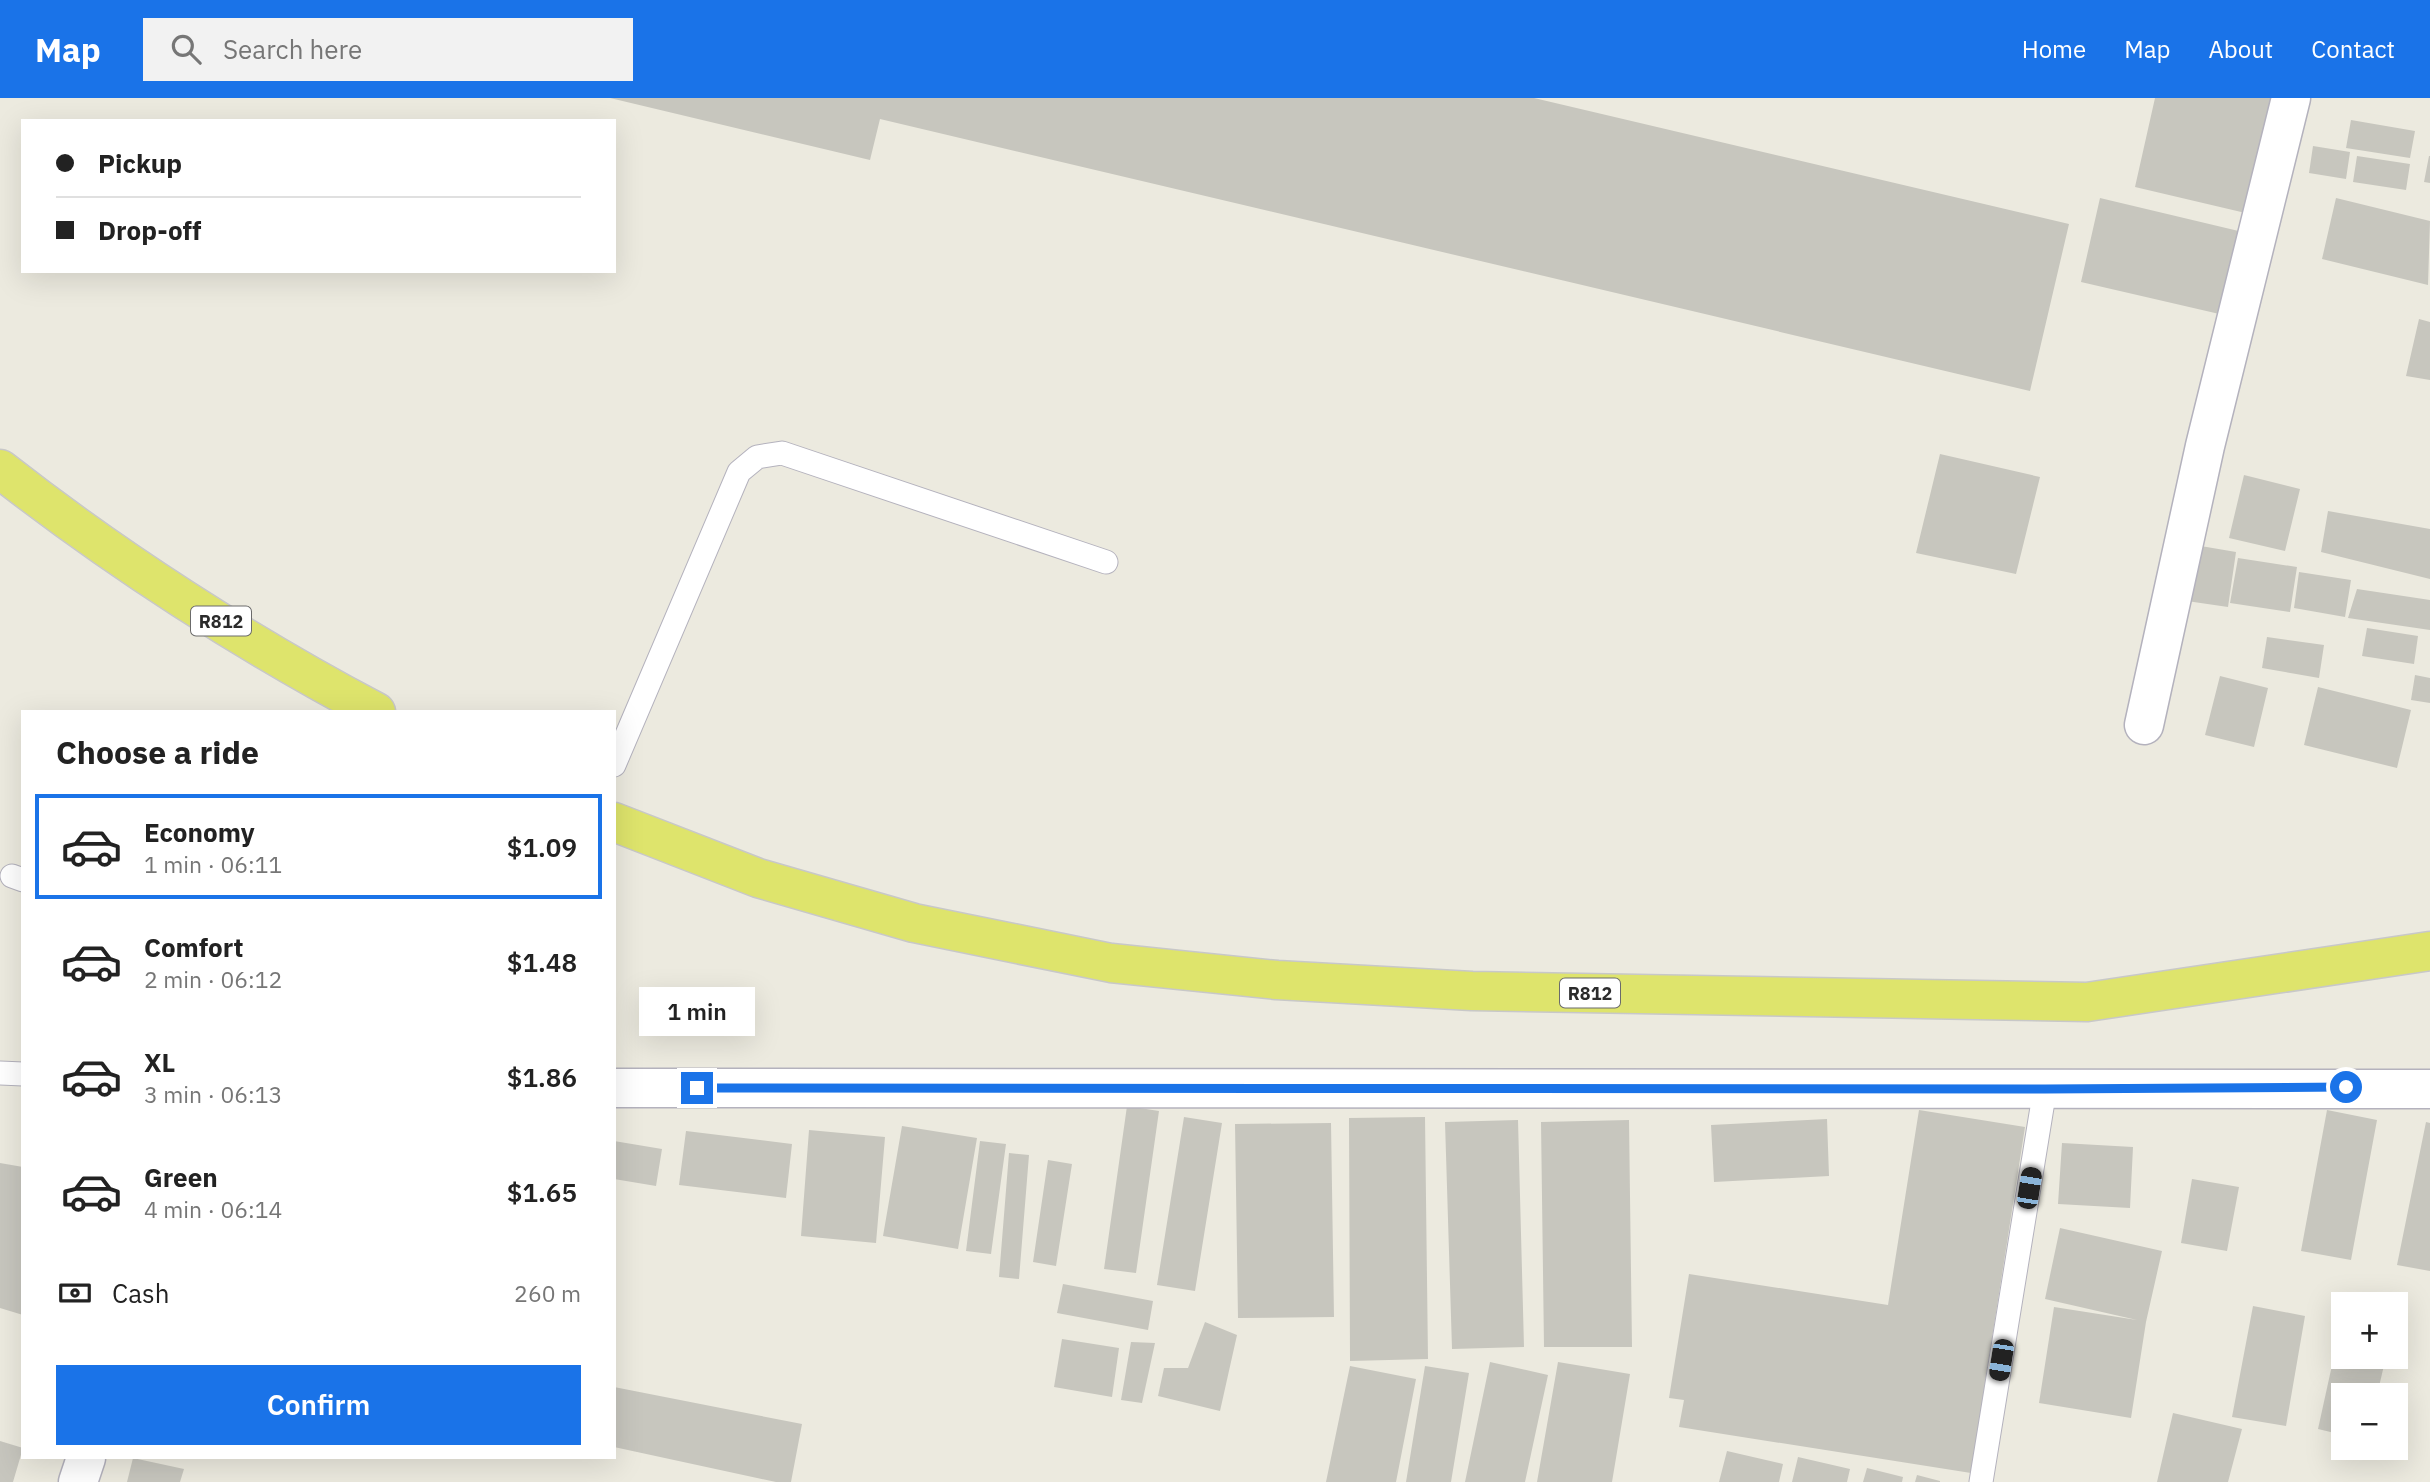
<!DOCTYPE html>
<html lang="en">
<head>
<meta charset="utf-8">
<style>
  :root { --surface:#fff; --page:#f2f2f2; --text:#222; --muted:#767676; --line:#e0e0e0; --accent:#1a73e8 }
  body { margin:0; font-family:"IBM Plex Sans",sans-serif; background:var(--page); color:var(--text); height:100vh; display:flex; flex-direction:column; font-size:26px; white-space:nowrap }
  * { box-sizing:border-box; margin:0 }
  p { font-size:23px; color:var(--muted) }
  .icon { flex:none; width:38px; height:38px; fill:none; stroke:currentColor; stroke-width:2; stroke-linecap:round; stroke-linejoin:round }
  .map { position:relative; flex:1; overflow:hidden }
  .drawer { position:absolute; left:21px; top:612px; width:595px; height:749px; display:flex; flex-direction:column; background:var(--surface); border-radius:0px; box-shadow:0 7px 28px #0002 }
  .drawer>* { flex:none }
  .banner { position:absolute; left:21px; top:21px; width:595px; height:154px; border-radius:0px; box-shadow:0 7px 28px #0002; display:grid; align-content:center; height:154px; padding:0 35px; background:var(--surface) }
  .controls { position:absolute; left:2331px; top:1194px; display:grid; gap:14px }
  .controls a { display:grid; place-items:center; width:77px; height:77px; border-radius:0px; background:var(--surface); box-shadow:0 7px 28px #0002; font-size:35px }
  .end { position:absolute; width:32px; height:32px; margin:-16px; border:9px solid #1a73e8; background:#fff; box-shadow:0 0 0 4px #fff }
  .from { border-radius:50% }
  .bubble { position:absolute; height:49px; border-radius:0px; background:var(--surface); box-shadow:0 7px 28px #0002; font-size:23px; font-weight:600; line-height:49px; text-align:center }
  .car { position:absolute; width:21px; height:42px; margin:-21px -10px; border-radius:9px; box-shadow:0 0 5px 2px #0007; background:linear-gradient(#222 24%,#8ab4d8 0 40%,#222 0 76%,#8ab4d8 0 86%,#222 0) }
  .banner b { display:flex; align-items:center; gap:24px; height:66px; font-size:26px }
  .banner b+b { border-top:2px solid var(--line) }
  .banner i { width:18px; height:18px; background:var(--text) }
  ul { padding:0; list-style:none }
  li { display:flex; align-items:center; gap:21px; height:105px; margin:0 14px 10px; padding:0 21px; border:4px solid transparent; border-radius:0px }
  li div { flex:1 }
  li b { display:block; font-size:26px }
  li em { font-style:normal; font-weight:600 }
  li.selected { border-color:var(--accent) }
  li>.icon { width:63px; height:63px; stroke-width:1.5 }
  h2 { padding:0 35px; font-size:32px; line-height:84px }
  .pay { display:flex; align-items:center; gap:18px; height:77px; padding:0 35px; font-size:26px }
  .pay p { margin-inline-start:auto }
  .action { display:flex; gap:14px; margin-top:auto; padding:14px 35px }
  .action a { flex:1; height:80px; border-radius:0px; background:var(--accent); color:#fff; font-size:28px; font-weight:600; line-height:80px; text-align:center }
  header { display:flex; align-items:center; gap:42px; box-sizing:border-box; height:98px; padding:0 35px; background:var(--accent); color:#fff }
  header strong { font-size:33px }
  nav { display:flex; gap:38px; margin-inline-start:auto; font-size:24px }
  .search { width:490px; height:63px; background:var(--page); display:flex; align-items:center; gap:18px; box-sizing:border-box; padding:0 24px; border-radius:0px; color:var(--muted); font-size:26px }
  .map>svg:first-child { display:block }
  .building { fill:#c7c6be }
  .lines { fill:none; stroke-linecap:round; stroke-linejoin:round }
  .lane-casing { stroke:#b4b2bd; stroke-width:25 }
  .street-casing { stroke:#b4b2bd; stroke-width:41 }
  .primary-casing { stroke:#c8c8c8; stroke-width:41 }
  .lane { stroke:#fff; stroke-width:23 }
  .street { stroke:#fff; stroke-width:38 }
  .primary { stroke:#dee46c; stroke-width:38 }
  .route { stroke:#1a73e8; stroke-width:9 }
  .labels { text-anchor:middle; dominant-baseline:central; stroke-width:7; stroke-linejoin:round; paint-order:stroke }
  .shield { fill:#fff; stroke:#6b6b6b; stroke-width:2 }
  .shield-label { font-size:18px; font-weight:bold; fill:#2b2b2b }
</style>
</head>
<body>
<header>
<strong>Map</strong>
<div class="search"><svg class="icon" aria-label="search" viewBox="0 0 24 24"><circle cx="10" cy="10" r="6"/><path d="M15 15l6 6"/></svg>Search here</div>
<nav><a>Home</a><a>Map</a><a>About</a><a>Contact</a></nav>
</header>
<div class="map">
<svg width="2430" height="1384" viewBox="0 0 2430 1384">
  <rect width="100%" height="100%" fill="#eceadf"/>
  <path class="building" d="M610 0H1534L2069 126 2030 293 880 21 870 62Z
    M2155 0H2282L2254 117 2135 89Z
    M2351 22 2415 33 2410 60 2346 50Z
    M2313 48 2350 54 2346 81 2309 75Z
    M2357 58 2410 66 2406 92 2353 84Z
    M2429 58H2430V85L2424 84Z
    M2100 100 2247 135 2228 218 2081 184Z
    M2336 100 2430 123 2428 187 2322 161Z
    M2419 221 2430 224V282L2406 278Z
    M1940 356 2040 379 2016 476 1916 455Z
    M2244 377 2300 391 2285 453 2229 440Z
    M2328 413 2430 431V481L2321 454Z
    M2189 446 2236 454 2228 509 2180 502Z
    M2238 460 2297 469 2290 514 2230 505Z
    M2299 474 2351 482 2345 519 2294 510Z
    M2357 491 2430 502V532L2348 520Z
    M2367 530 2418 538 2414 566 2362 558Z
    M2267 539 2324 547 2319 580 2262 570Z
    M2415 577 2430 580V605L2411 602Z
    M2220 578 2268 590 2254 649 2205 637Z
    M2318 589 2411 612 2397 670 2304 647Z
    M1127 1008 1159 1013 1136 1175 1104 1171Z
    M1919 1012 2025 1029 1971 1375 1679 1329 1684 1302 1669 1300 1689 1176 1888 1207Z
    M2327 1012 2377 1022 2351 1162 2301 1153Z
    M1184 1019 1222 1025 1195 1193 1157 1187Z
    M1425 1019 1428 1261 1350 1263 1349 1020Z
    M1827 1021 1829 1078 1714 1084 1711 1027Z
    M1518 1022 1524 1249 1452 1251 1445 1024Z
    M1629 1022 1632 1249H1544L1541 1024Z
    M2426 1024 2430 1025V1173L2397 1167Z
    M1331 1025 1334 1219 1238 1220 1235 1026Z
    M902 1028 977 1040 958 1151 883 1138Z
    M809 1032 885 1039 876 1145 801 1138Z
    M686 1033 792 1046 786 1100 679 1087Z
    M614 1043 662 1051 656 1088 614 1081Z
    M980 1043 1006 1046 991 1156 966 1153Z
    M2062 1045 2133 1049 2130 1110 2058 1106Z
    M1009 1055 1029 1057 1019 1181 999 1179Z
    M1048 1062 1072 1066 1056 1168 1033 1164Z
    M0 1065 23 1069V1217L0 1210Z
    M2192 1081 2239 1089 2227 1153 2181 1145Z
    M2060 1130 2162 1153 2146 1224 2131 1320 2039 1305 2054 1209 2137 1222 2045 1201Z
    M1063 1186 1153 1203 1148 1232 1057 1215Z
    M2253 1208 2305 1218 2286 1328 2232 1319Z
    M1205 1224 1237 1237 1220 1313 1158 1298 1164 1270H1188Z
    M1062 1241 1119 1250 1112 1299 1054 1289Z
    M1131 1244 1155 1245 1142 1305 1121 1302Z
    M2336 1249 2343 1250V1258L2386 1259 2377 1297H2343V1337L2318 1331Z
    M1490 1264 1548 1277 1525 1384H1465Z
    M1558 1264 1630 1276 1612 1384H1537Z
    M1350 1268 1416 1281 1396 1384H1326Z
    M1425 1268 1469 1275 1451 1384H1406Z
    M614 1289 802 1326 791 1384H776L614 1349Z
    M2173 1315 2242 1331 2228 1384H2157Z
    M0 1343 23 1350 13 1384H0Z
    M1727 1353 1783 1366 1779 1384H1719Z
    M1798 1359 1850 1371 1847 1384H1792Z
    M133 1360 184 1371 180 1384H127Z
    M1867 1370 1903 1379 1902 1384H1863Z
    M1917 1377 1940 1383V1384H1915Z"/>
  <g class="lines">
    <g class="lane-casing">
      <path id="lane" d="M614 667 739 374 757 359 782 355 1106 464
        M12 778 23 782
        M0 975 23 976
        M1981 1384 2045 991"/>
    </g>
    <g class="street-casing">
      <path id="street" d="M2144 627 2205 348 2291 0
        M614 990 2430 991
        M78 1384 86 1360"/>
    </g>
    <g class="primary-casing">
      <path id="primary" d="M0 371C115 461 247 546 376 614
        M614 724 758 780 914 825 1111 865 1277 882 1472 893 2087 904 2430 853"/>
    </g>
    <use href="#lane" class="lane"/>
    <use href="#street" class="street"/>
    <use href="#primary" class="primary"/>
  </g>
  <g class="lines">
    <path class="route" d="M697 990 2045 991 2346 989"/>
  </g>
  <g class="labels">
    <g class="shield">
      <rect x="191" y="508.5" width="60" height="29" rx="5"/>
      <rect x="1560" y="880.5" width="60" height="29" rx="5"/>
    </g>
    <g class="shield-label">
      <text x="221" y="523">R812</text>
      <text x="1590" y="895">R812</text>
    </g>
  </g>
</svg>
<div class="controls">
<a>+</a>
<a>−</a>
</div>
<i class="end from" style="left:2346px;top:989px"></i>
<i class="end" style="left:697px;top:990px"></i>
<div class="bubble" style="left:639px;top:889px;width:116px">1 min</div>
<i class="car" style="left:2029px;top:1090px;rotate:9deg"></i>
<i class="car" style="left:2001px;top:1262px;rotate:189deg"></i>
<div class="banner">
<b><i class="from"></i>Pickup</b>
<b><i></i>Drop-off</b>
</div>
<section class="drawer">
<h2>Choose a ride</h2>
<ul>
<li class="selected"><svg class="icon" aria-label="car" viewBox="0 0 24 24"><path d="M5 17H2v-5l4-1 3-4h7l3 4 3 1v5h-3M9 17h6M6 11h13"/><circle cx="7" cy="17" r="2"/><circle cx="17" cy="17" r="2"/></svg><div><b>Economy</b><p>1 min · 06:11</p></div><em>$1.09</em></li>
<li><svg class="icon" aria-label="car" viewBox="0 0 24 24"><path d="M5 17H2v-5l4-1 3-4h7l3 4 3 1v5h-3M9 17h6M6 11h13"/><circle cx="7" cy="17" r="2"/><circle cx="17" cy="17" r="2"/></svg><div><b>Comfort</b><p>2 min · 06:12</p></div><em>$1.48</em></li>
<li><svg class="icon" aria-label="car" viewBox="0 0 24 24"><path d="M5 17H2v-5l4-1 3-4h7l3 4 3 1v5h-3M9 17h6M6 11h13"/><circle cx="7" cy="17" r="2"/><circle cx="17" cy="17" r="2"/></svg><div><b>XL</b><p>3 min · 06:13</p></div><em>$1.86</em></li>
<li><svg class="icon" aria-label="car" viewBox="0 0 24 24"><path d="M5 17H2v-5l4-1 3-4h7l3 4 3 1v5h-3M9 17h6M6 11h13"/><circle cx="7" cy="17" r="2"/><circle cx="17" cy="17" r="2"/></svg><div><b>Green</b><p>4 min · 06:14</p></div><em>$1.65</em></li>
</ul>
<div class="pay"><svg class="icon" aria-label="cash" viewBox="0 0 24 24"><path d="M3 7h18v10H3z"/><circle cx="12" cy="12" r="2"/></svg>Cash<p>260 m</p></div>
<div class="action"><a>Confirm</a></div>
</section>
</div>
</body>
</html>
